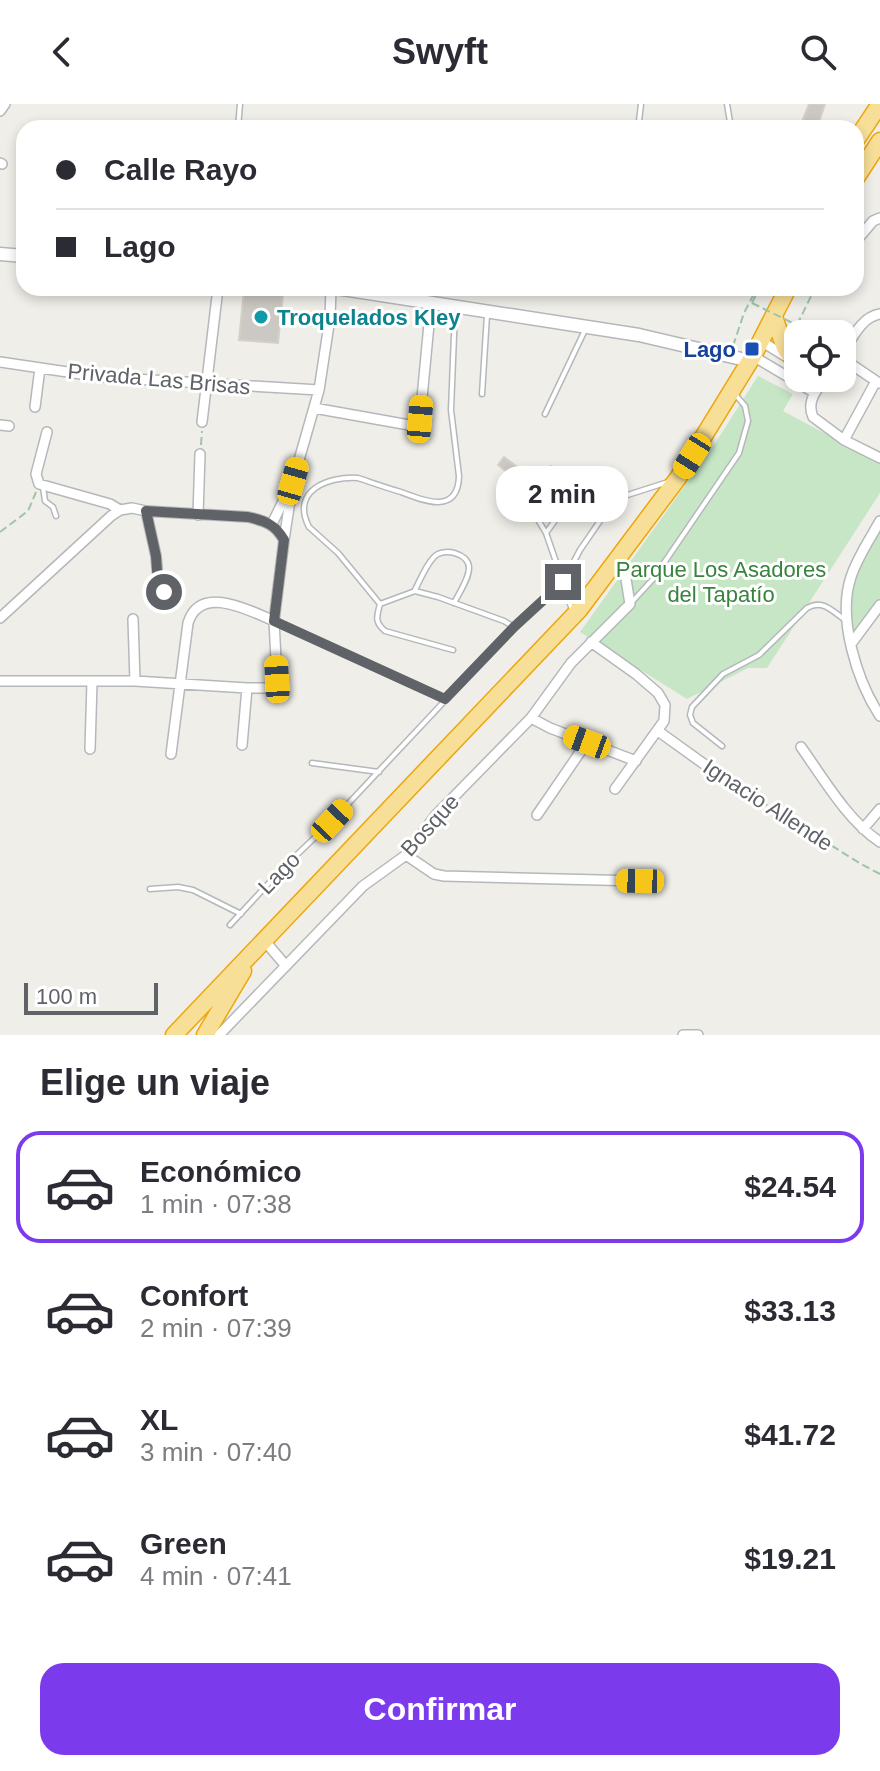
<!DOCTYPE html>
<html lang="es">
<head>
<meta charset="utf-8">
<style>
  :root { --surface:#fff; --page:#f7f7f7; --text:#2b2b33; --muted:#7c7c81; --line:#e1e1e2; --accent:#7c3aed }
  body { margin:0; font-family:Helvetica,sans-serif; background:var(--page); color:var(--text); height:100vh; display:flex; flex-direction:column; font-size:30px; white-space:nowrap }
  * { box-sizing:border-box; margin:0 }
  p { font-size:26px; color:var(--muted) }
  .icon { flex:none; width:44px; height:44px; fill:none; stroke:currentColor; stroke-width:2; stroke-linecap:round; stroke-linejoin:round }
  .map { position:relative; height:931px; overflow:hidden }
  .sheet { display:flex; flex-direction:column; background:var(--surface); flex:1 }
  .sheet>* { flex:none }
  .banner { position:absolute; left:16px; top:16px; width:848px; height:176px; border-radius:24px; box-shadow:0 4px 12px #0003; display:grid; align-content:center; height:176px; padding:0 40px; background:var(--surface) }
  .tools { position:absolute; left:784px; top:216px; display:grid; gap:16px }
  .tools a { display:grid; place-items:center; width:72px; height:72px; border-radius:16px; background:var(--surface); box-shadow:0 4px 12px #0003; font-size:40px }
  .scale { position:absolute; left:24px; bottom:20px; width:134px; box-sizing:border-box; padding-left:8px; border:4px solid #5f6367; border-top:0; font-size:22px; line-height:28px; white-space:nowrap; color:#5f6367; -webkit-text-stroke:6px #fff; paint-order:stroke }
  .end { position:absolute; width:36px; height:36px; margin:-18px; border:10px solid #5f6367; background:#fff; box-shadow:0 0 0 4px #fff }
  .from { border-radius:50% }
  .bubble { position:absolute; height:56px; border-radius:24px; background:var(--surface); box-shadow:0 4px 12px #0003; font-size:26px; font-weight:700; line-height:56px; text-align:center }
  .car { position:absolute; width:24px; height:48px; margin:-24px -12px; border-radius:10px; box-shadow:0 0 6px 2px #0007; background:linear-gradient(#f5c518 24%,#345 0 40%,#f5c518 0 76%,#345 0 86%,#f5c518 0) }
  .banner b { display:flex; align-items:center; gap:28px; height:76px; font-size:30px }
  .banner b+b { border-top:2px solid var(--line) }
  .banner i { width:20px; height:20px; background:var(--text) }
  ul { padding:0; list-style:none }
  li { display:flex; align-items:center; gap:24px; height:112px; margin:0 16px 12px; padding:0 24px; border:4px solid transparent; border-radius:24px }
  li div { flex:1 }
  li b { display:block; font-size:30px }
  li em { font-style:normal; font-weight:700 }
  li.active { border-color:var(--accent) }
  li>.icon { width:72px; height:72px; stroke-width:1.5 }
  h2 { padding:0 40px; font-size:36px; line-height:96px }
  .primary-button { display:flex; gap:16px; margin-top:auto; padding:16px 40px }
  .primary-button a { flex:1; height:92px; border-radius:24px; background:var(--accent); color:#fff; font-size:32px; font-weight:700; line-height:92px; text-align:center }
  header { display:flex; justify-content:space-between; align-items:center; height:104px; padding:0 40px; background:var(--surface); font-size:36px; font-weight:700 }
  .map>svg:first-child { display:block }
  .green { fill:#c6e6c6 }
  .building { fill:#ccc9c4; stroke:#d5d0c6; stroke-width:2 }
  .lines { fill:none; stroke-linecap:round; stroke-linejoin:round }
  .lane-casing { stroke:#b5b8bb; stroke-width:7 }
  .street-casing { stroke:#b5b8bb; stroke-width:12 }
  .secondary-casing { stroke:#b4b7bb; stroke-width:15 }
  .highway-casing { stroke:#eda60b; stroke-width:19 }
  .path { stroke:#9ec5a9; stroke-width:2; stroke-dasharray:8 4; stroke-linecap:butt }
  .lane { stroke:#fff; stroke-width:4 }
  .street { stroke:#fff; stroke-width:9 }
  .secondary { stroke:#fff; stroke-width:12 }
  .highway { stroke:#f8df97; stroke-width:16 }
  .path-bridge { stroke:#9ec5a9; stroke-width:2; stroke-dasharray:8 4; stroke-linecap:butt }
  .route { stroke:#5f6367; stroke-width:10 }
  .culture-dot { fill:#0f9aa8; stroke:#fff; stroke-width:3 }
  .transit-dot { fill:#1a4fb4; stroke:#fff; stroke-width:3 }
  .labels { text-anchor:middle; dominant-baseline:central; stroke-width:6; stroke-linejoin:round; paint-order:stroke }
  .culture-label { font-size:22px; font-weight:bold; fill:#0d838f; stroke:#fff; text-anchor:start }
  .transit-label { font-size:22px; font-weight:bold; fill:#164399; stroke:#fff; text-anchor:end }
  .street-label { font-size:22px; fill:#5f6367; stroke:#fff }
  .park-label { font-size:22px; fill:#39843d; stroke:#fff }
</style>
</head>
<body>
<header><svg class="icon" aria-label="back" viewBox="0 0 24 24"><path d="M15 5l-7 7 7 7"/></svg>Swyft<svg class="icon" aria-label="search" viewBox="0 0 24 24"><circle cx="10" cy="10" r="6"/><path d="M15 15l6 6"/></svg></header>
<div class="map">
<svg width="880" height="931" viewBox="0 0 880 931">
  <rect width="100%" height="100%" fill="#f0eee8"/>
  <path class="green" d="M758 272 793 290 783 307 880 359V389L767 564H748L687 595 580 528 714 341Z
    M880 418V499L850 533V473Z"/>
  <path class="building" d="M809 0H825L817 24 802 18Z
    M244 186 283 190 278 239 239 236Z
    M504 353 558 394 552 402 498 361Z"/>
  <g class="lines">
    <g class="lane-casing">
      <path id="lane" d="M641 0 639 17 642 24
        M727 0 731 24
        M809 21V24
        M238 24 240 0
        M455 206 451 306 459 372C458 411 424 397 401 388 387 384 373 379 358 374 329 372 290 386 309 423L338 449 380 500 415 487 438 493 504 517 514 523
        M482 290 487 211
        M545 310 585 226
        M538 379 551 365 615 395
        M43 383 45 397 53 403 56 412
        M546 429 582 379
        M415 486C420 476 426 461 434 453 443 443 469 449 469 464 469 475 459 489 454 499
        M631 499 653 475 739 349 748 317 745 302 734 289
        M380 500C377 512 374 518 385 527L453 546
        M572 506 563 478 580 446 615 395 668 378
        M276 518 445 595
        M722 642 693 619 690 611 692 603 723 570 759 551 807 504C822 495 831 506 844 515
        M312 659 379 668
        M150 785 178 783 193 786 241 810
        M230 821 282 765 332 717 514 523 563 478 546 429 526 396 532 387"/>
    </g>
    <g class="street-casing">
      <path id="street" d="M0 7 5 0
        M0 59 2 60
        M856 137 873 117 880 114
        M761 237 785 252
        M842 250C852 235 861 213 880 210
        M753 252 815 289
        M842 254 879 279
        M0 258 101 273 319 286
        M825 274C817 286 806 297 813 313L844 336 880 354
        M35 303 40 264
        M314 304 409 321 416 319 420 315 431 199
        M202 318 218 184
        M0 321 9 322
        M47 328 36 370 39 380 110 400 120 406 132 404 146 407 248 413C265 417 275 420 284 436
        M844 336 876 277
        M146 407 156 452 159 485 164 488 178 489
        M198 411 200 350
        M880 417C870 435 857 454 851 473 837 514 857 577 880 612
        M272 420 288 387
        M0 514 111 412 120 406
        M133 515 135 577
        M591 538 636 570 658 589 665 601 664 617 615 685
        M851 540 880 501
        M0 577H135L247 584H267L274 582 277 575 274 517 284 436 293 377 319 286 330 214 331 184
        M531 614 550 624 636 657
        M658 627 722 673
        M242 641 247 584
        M801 643C823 674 848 717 880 738
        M90 645 92 578
        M171 650 188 519C200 480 249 506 274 517
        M537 711 587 638
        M863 725 880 705
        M406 751 434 770 444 772 640 777
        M264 836 286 862
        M219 931 363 782 406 751 435 712 531 614 571 559 630 500 625 469 615 460
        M683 931H698"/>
    </g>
    <g class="secondary-casing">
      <path id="secondary" d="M0 150 24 152
        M336 184 639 231 750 257"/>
    </g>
    <g class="highway-casing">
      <path id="highway" d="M856 36 880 0
        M856 74 880 37
        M774 213 785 244 795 258
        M174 931 579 506 678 374 753 252 788 184
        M205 931 243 867"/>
    </g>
    <path class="path" d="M752 199 759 185 757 184
      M797 221 815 184
      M733 242 744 209 757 184
      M201 341 202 327
      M0 428 28 407 36 388
      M730 678 861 760 880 770"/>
    <use href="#lane" class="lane"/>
    <use href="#street" class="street"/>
    <use href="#secondary" class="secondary"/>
    <use href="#highway" class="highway"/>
    <path class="path-bridge" d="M752 199 797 221"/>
  </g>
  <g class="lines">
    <path class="route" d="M164 488 159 485 158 480 156 452 146 407 248 413C265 417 275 420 284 436L274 517 445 595 514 523 563 478"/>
  </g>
  <circle class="culture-dot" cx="261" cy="213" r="8"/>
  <rect class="transit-dot" x="744" y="237" width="16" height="16" rx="4"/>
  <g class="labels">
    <g class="culture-label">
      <text x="277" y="213">Troquelados Kley</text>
    </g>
    <g class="transit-label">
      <text x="736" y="245">Lago</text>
    </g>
    <g class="street-label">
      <text transform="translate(159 275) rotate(5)">Privada Las Brisas</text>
      <text transform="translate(768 701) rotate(33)">Ignacio Allende</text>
      <text transform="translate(430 721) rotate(-48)">Bosque</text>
      <text transform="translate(279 769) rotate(-46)">Lago</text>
    </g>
    <g class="park-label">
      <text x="721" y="465">Parque Los Asadores<tspan x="721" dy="25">del Tapatío</tspan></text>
    </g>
  </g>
</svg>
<div class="tools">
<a><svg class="icon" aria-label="locate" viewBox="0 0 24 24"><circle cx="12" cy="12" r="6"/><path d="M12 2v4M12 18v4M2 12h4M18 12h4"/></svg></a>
</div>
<div class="scale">100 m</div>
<i class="end from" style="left:164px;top:488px"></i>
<i class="end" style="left:563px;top:478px"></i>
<div class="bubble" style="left:496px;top:362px;width:132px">2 min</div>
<i class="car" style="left:420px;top:315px;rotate:5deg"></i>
<i class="car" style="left:692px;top:352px;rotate:212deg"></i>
<i class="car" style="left:293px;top:377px;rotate:16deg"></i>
<i class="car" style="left:277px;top:575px;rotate:357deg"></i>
<i class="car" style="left:587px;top:638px;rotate:290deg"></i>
<i class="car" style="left:332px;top:717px;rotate:43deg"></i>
<i class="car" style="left:640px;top:777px;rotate:271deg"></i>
<div class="banner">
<b><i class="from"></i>Calle Rayo</b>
<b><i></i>Lago</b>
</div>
</div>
<section class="sheet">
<h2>Elige un viaje</h2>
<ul>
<li class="active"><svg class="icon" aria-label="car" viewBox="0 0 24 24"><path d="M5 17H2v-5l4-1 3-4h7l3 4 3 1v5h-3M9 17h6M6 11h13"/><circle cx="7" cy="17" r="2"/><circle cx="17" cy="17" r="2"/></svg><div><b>Económico</b><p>1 min · 07:38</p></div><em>$24.54</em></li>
<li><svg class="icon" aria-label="car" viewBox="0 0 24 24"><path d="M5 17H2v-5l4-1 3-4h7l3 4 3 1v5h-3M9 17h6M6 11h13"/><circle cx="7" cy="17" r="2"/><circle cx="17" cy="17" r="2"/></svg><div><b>Confort</b><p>2 min · 07:39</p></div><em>$33.13</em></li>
<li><svg class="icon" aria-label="car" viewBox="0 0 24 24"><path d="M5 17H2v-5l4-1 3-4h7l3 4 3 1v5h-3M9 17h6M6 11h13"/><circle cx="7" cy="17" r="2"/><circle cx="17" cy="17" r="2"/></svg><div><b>XL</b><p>3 min · 07:40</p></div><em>$41.72</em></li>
<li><svg class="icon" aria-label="car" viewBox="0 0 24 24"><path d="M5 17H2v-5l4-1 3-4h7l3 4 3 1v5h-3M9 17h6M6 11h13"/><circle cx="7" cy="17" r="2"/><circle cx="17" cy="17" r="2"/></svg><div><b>Green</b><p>4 min · 07:41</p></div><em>$19.21</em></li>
</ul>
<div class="primary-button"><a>Confirmar</a></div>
</section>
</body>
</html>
